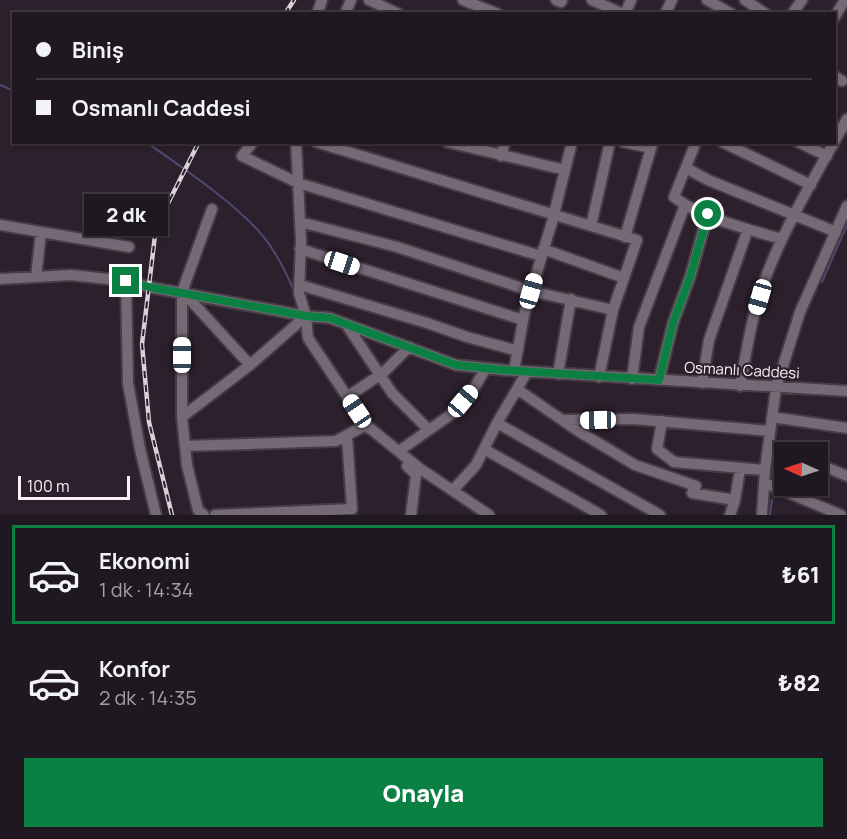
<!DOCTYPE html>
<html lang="tr">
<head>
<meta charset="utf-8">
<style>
  :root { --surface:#201820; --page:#282129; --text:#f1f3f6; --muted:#a2a0a5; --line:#3d373e; --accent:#0b8043 }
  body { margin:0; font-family:Manrope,sans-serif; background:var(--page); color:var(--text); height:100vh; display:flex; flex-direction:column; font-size:22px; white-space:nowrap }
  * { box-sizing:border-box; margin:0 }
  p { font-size:20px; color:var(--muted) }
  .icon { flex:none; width:33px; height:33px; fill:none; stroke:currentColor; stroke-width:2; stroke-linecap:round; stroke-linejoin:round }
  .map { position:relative; height:515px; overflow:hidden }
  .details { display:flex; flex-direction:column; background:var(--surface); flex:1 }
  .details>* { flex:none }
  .hud { position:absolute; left:12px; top:12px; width:824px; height:132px; border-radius:0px; box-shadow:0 2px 4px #0004,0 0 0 2px var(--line); display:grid; align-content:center; height:132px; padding:0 24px; background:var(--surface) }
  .needle { width:39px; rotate:273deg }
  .controls { position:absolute; left:774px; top:442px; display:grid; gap:12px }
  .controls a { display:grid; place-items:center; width:54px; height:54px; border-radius:0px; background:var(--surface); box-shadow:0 2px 4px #0004,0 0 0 2px var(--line); font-size:30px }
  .scale { position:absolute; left:18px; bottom:15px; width:112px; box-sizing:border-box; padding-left:6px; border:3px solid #f9f1f9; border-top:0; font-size:16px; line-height:21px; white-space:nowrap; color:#f9f1f9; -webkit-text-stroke:4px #2b202b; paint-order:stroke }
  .end { position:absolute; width:27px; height:27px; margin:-14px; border:8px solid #0b8043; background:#fff; box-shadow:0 0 0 3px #fff }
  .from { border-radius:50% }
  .bubble { position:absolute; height:42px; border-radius:0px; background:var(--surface); box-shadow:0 2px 4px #0004,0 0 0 2px var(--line); font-size:20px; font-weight:800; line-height:42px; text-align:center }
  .car { position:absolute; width:18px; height:36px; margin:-18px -9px; border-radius:8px; box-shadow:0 0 4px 2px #0007; background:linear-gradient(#fff 24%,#345 0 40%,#fff 0 76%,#345 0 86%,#fff 0) }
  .hud b { display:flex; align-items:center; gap:21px; height:57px; font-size:22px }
  .hud b+b { border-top:2px solid var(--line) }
  .hud i { width:15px; height:15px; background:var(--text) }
  ul { padding:10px 0 0; list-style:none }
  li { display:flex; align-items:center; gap:18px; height:99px; margin:0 12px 9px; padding:0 12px; border:3px solid transparent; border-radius:0px }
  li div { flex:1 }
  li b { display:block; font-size:22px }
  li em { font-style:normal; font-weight:800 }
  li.current { border-color:var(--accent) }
  li>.icon { width:54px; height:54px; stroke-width:1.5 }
  .cta { display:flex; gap:12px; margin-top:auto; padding:12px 24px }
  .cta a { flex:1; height:69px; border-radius:0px; background:var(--accent); color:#fff; font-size:24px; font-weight:800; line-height:69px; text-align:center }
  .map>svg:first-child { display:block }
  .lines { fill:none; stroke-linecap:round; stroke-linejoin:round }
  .stream { stroke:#4c4a72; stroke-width:2 }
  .minor-casing { stroke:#463c46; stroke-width:14 }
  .minor { stroke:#766976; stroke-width:10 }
  .rail-casing { stroke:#d9d0d9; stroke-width:4.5 }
  .rail { stroke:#2b202b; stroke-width:2; stroke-dasharray:7; stroke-linecap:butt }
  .route { stroke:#0b8043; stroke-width:8 }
  .labels { text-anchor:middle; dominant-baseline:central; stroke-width:4.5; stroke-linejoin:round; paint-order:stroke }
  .street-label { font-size:15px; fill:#f9f1f9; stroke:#2b202b }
</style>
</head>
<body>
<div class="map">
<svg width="847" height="515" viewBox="0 0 847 515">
  <rect width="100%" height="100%" fill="#2b202b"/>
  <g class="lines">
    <path class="stream" d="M0 85 14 91
      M146 142C183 168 234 202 263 236 277 253 286 272 295 293
      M822 282 847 225
      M770 515 772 500"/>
    <g class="minor-casing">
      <path id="minor" d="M369 0 399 14
        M463 0 498 14
        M556 0 561 2 562 0
        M592 0 623 14
        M707 0 732 14
        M745 0 766 14
        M317 14 322 0
        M345 14 351 0
        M625 14 631 0
        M665 14 672 0
        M792 14 802 0
        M834 18 845 0
        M834 76 842 81
        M253 142 242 156 298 183 541 256
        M296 142 301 241 299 293 306 316 308 338 366 425 419 468 489 515
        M316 142 637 240 613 310 599 377
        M447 142 565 170
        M623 142 651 148 653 143
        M696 142 674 197C700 217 749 230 782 239
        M722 142 811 185
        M798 142 827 156
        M501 156 505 142
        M686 168 708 180 836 232
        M300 222 397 247 531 291 613 310
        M0 225 129 247
        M591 226 610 142
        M625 237 651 148
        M300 249 523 320
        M543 249 624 278
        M36 277 41 232
        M0 279 71 275 126 281 149 287 306 316 330 318 456 365 504 370 847 391
        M126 281 128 383 140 449 156 515
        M300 285 427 323 467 337 518 351
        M183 292 250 365
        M346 324 392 393 429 430
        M514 371 524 315 552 222 572 142
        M558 374 571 299
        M632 379 639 327 685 205
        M659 380 673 323 690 277 708 214
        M702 383 709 340 748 229
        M740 386C747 348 753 309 767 274 788 220 819 170 847 119
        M517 389 578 431 635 465 696 486 692 493 735 500
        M347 397 383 373 409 347
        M182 417 250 365 306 316
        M772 417 847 428
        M562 420 634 419 770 431
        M662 421 657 449 674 462 765 470
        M497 423 660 515
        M185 446 336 441 366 425 370 429
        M768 446 787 453
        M484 449 601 515
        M399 451 453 413 473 390 486 368
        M818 464 847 476
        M407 466 416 475 411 515
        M765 483 841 515
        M453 490 476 465 497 423 527 372
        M204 515 198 510 187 465 182 417V292L212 209
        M215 515 352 509 347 436
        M730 515 735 500 740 469
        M762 515 765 470 776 388 800 312 847 206"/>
    </g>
    <use href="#minor" class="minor"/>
    <g class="rail-casing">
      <path id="rail" d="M285 14 294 0
        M172 515 149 422 142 344 156 227 199 142"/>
    </g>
    <use href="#rail" class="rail"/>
  </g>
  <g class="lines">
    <path class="route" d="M126 281 149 287 306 316 330 318 456 365 504 370 659 380 673 323 690 277 708 214"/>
  </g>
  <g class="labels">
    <g class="street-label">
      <text transform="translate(742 370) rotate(3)">Osmanlı Caddesi</text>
    </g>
  </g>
</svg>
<div class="controls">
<a><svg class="needle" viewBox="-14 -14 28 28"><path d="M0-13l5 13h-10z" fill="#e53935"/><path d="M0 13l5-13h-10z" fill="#a2a0a5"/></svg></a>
</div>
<div class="scale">100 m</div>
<i class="end from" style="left:708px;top:214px"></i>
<i class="end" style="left:126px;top:281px"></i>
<div class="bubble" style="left:84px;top:194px;width:84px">2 dk</div>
<i class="car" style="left:342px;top:263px;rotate:108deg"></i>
<i class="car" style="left:531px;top:291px;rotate:16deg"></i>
<i class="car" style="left:760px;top:297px;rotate:196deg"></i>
<i class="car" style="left:182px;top:355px;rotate:0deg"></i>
<i class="car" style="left:463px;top:401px;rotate:40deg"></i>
<i class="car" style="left:357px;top:411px;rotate:326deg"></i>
<i class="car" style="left:598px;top:420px;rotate:269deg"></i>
<div class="hud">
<b><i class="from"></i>Biniş</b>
<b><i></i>Osmanlı Caddesi</b>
</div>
</div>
<section class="details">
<ul>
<li class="current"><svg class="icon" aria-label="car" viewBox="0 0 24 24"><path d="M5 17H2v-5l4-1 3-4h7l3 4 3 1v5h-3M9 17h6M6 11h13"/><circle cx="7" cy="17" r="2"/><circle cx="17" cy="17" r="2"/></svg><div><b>Ekonomi</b><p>1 dk · 14:34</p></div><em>₺61</em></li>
<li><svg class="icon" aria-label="car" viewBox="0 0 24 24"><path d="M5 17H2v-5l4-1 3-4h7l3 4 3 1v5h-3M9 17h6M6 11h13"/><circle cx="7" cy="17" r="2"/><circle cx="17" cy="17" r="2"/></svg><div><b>Konfor</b><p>2 dk · 14:35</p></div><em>₺82</em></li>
</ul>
<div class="cta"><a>Onayla</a></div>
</section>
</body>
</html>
